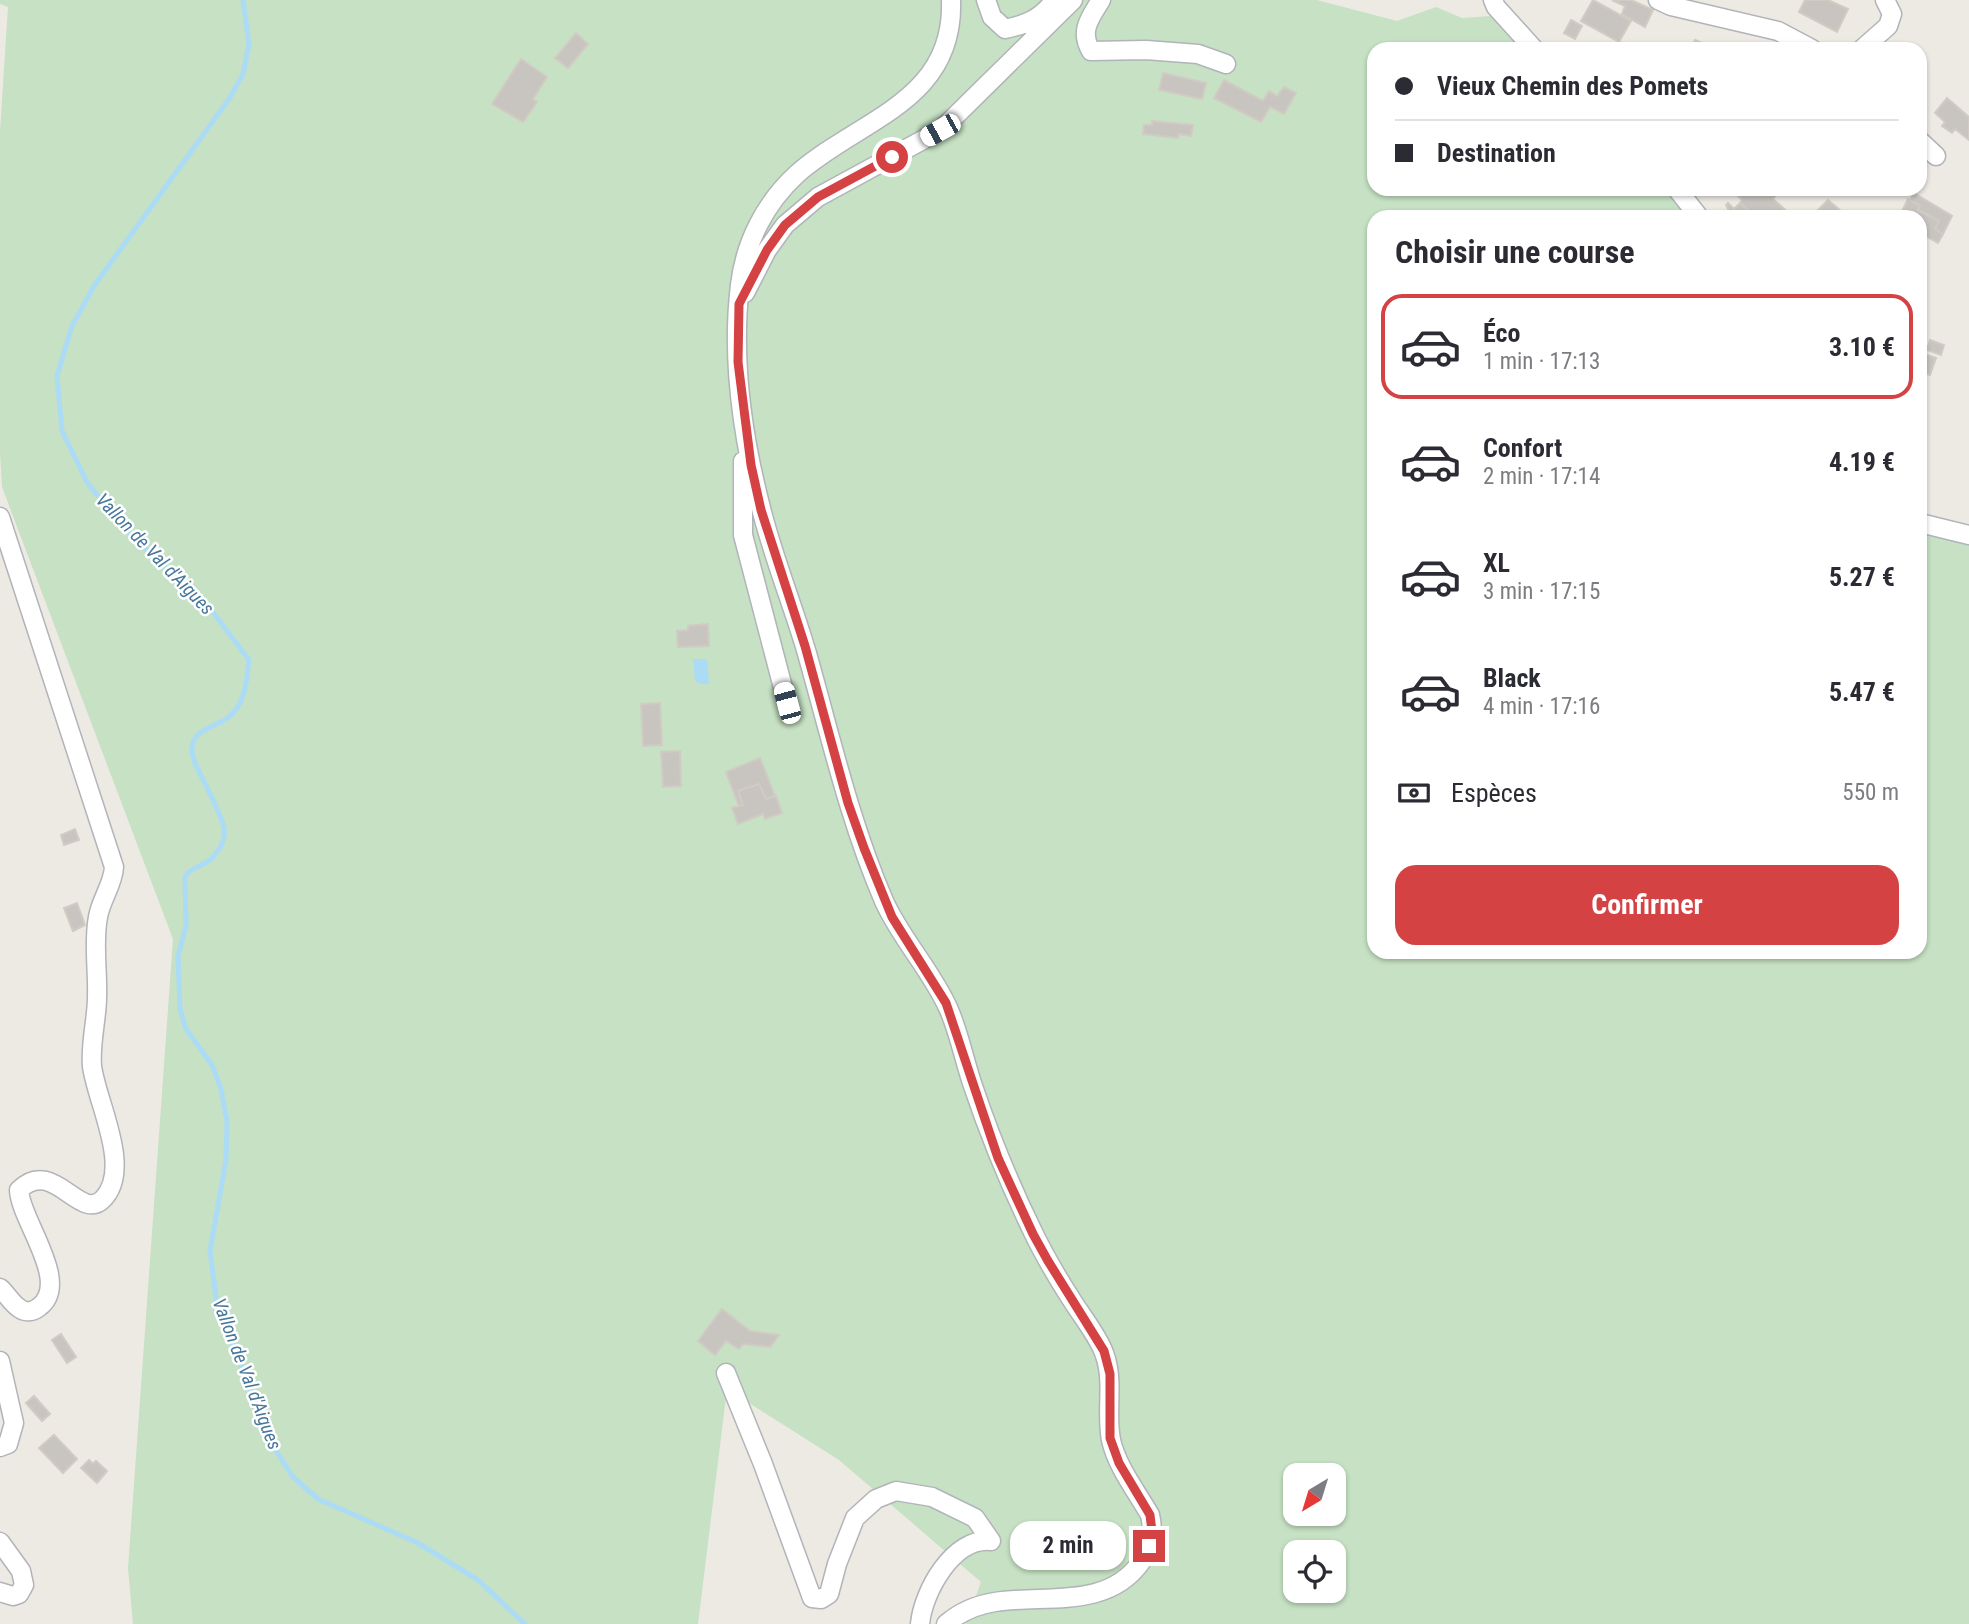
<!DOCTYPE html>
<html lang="fr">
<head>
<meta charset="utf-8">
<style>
  :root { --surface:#fff; --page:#f7f7f7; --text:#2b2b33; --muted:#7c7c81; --line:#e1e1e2; --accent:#d54243 }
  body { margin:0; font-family:"Roboto Condensed",sans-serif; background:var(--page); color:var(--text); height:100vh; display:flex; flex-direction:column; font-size:26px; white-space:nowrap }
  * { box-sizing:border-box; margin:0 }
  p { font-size:23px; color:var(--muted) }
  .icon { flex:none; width:38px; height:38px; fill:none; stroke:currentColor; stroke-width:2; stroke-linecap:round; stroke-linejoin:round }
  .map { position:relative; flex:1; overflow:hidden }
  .details { position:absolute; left:1367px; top:210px; width:560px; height:749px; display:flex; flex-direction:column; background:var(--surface); border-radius:21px; box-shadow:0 2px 5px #0004 }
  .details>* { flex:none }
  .banner { position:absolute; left:1367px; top:42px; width:560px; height:154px; border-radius:21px; box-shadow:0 2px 5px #0004; display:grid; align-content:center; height:154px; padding:0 28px; background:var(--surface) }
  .needle { width:46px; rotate:218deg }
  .buttons { position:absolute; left:1283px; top:1463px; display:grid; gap:14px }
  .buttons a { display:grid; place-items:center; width:63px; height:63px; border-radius:14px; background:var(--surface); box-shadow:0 2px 5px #0004; font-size:35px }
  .end { position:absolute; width:32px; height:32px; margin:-16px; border:9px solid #d54243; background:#fff; box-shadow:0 0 0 4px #fff }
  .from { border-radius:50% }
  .bubble { position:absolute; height:49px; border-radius:21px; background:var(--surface); box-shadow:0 2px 5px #0004; font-size:23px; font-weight:700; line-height:49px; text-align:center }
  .car { position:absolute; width:21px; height:42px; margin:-21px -10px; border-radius:9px; box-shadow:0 0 5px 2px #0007; background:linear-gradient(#fff 24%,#345 0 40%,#fff 0 76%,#345 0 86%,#fff 0) }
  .banner b { display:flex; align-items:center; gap:24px; height:66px; font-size:26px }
  .banner b+b { border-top:2px solid var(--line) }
  .banner i { width:18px; height:18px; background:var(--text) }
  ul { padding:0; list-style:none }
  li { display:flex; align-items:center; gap:21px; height:105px; margin:0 14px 10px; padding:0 14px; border:4px solid transparent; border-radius:21px }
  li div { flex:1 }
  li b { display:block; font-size:26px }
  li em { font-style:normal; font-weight:700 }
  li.selected { border-color:var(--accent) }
  li>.icon { width:63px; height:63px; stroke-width:1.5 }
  h2 { padding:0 28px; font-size:32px; line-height:84px }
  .pay { display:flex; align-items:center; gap:18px; height:77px; padding:0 28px; font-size:26px }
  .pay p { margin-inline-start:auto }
  .action { display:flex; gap:14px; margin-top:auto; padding:14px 28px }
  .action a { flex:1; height:80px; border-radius:21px; background:var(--accent); color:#fff; font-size:28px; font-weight:700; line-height:80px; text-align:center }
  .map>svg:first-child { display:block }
  .green { fill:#c6e1c3; fill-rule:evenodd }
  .water { fill:#acdbf5 }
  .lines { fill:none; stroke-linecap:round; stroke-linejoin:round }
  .stream { stroke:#acdbf5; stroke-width:5 }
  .building { fill:#c8c5c1; stroke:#d1cbc3; stroke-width:2 }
  .minor-casing { stroke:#b1b4b8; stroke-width:21 }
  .minor { stroke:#fff; stroke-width:18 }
  .route { stroke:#d54243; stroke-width:9 }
  .labels { text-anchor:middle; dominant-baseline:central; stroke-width:5; stroke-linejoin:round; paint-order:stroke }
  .water-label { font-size:19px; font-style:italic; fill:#48789c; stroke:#fff }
</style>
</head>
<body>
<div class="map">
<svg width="1969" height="1624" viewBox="0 0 1969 1624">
  <rect width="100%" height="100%" fill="#edeae4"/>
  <path class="green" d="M0 0H1317L1397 21 1436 7 1462 18 1505 15 1540 49H1374V189H1690L1708 217H1374V952H1920V514L1969 531V1624H966L981 1582 839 1460 727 1389 698 1624H133L128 1568 173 939 2 487 0 453V131L8 7 0 4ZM1295 1475H1334V1514H1295ZM1295 1552H1334V1591H1295Z"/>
  <path class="water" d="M693 659H707L709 684H700L695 681Z"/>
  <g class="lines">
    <path class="stream" d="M243 0 249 44 243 74 229 99 94 286 72 326 57 376 62 431 88 484 135 539 209 607 249 660C247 675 246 695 237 708 221 732 183 724 194 761 201 777 221 812 224 828 226 839 220 850 212 858 204 866 192 867 185 876L186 926 178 956 180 1009 186 1029 212 1065 221 1089 227 1121 226 1160 210 1251 217 1305 273 1446 293 1477 318 1499 418 1543 478 1580 525 1624"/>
  </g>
  <path class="building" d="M1593 0 1631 21 1619 42 1581 21Z
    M1612 0H1631L1653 10 1645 27 1622 14 1625 6Z
    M1805 0H1828L1848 9 1837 32 1799 12Z
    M1571 20 1582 26 1575 39 1564 33Z
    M576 33 588 44 568 68 555 58Z
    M1695 40 1709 46 1708 49H1691Z
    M521 59 547 77 533 99 537 102 523 122 492 104Z
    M1163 73 1206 83 1202 99 1159 90Z
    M1224 80 1263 101 1269 91 1277 96 1284 87 1296 93 1284 114 1270 107 1261 122 1214 98Z
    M1947 98 1969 117V140L1955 129 1952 133 1942 126 1945 122 1935 113Z
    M1152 121 1193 125 1191 136 1179 134 1178 138 1143 134 1144 125H1152Z
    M1737 189 1753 191 1767 189 1775 196 1773 199 1791 215 1789 217H1748L1746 215 1749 211 1740 203 1742 200 1734 192Z
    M1914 193 1952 216 1943 234 1935 229 1939 221 1918 210 1920 206 1910 200Z
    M1908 199 1920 206 1918 210 1939 221 1935 229 1943 234 1938 243 1920 233V217H1899Z
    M1828 200 1848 217H1826L1818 210Z
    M1728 203 1734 209 1740 203 1749 211 1744 217H1739L1732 211 1730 213 1726 205Z
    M1930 340 1944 345 1941 355 1927 350Z
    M1927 355 1936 358 1930 375 1922 372 1920 378V358L1925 360Z
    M708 624 709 646 678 647 677 631 688 630V626Z
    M660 703 662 745 643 746 641 704Z
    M680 751 681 786 663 787 661 752Z
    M760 758 775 796 766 799 759 784 738 791 743 805 739 806 726 772Z
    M759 784 766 799 776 796 782 813 765 819 763 814 738 824 732 808 743 805 738 791Z
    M75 829 79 840 64 845 61 835Z
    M77 903 85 925 73 931 64 908Z
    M722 1309 750 1331 779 1335 770 1347 743 1344 739 1349 726 1341 715 1355 698 1341Z
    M61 1334 76 1357 67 1363 52 1340Z
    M34 1396 50 1414 42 1421 26 1403Z
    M54 1435 77 1459 63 1473 39 1448Z
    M89 1460 93 1464 96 1461 107 1471 97 1483 81 1468Z"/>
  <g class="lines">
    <g class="minor-casing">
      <path id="minor" d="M986 0 992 17 1005 29C1028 24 1040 19 1055 0
        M1101 0C1090 18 1079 31 1091 51L1146 50 1198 54 1226 64
        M1493 0 1496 7 1534 49
        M1658 0 1671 6 1778 31 1812 49
        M1862 49 1888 26 1892 14 1885 0
        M1920 141 1936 156
        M1677 189 1699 217
        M745 293 767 250 785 225 818 197 941 130 1073 0
        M743 461V535L787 703
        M0 517 114 867C113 885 101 899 98 917 93 942 98 971 97 997 97 1019 90 1043 92 1066 96 1101 133 1168 103 1199 80 1223 53 1156 19 1190 20 1220 72 1283 39 1307 33 1312 25 1313 19 1308 11 1303 7 1294 0 1288
        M1920 523 1969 535
        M0 1361 14 1423 8 1444 0 1447
        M726 1373 763 1464 812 1598 821 1599 829 1594 837 1564 855 1518 876 1499 896 1491 932 1497 975 1518 991 1541
        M0 1542 21 1571 24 1585 19 1594 13 1596 0 1592
        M920 1624C923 1592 953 1537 991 1541
        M946 1624C960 1612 976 1605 995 1602 1045 1594 1107 1610 1141 1562 1151 1548 1154 1532 1150 1515 1137 1492 1117 1467 1111 1440 1105 1409 1116 1378 1102 1348 1095 1333 1085 1320 1075 1305 1060 1282 1045 1257 1033 1232 1009 1183 989 1134 972 1083 964 1059 959 1033 949 1010 932 971 901 939 884 901 849 820 830 734 806 650 792 603 774 559 762 512 743 440 731 359 740 285 745 243 765 203 797 174 859 119 955 102 951 0"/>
    </g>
    <use href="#minor" class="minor"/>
  </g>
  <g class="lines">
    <path class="route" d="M892 157 818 197 785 225 767 250 739 304 738 362 751 465 761 510 805 646 848 803 864 848 892 917 946 1003 998 1158 1033 1234 1048 1261 1104 1351 1110 1374V1438L1119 1463 1150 1515 1152 1531 1149 1546"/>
  </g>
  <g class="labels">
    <g class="water-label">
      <text transform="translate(155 554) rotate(46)">Vallon de Val d'Aigues</text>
      <text transform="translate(247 1374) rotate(69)">Vallon de Val d'Aigues</text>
    </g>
  </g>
</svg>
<div class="buttons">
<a><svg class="needle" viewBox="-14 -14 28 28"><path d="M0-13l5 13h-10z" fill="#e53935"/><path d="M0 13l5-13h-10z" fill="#7c7c81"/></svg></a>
<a><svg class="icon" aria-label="locate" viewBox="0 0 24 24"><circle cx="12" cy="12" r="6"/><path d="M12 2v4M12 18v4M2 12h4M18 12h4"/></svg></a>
</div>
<i class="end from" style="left:892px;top:157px"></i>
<i class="end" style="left:1149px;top:1546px"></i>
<div class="bubble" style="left:1010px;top:1521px;width:116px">2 min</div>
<i class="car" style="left:940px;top:130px;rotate:241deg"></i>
<i class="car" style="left:787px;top:703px;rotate:345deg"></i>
<div class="banner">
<b><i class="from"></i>Vieux Chemin des Pomets</b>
<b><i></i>Destination</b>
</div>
<section class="details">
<h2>Choisir une course</h2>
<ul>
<li class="selected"><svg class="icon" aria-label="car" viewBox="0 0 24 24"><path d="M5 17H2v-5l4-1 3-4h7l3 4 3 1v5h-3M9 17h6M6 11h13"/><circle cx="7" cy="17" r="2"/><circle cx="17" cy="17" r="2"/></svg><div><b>Éco</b><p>1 min · 17:13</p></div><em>3.10 €</em></li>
<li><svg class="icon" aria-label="car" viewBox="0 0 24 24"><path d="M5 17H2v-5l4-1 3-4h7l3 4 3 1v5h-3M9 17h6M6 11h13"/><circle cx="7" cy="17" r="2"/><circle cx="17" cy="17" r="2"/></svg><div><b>Confort</b><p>2 min · 17:14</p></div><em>4.19 €</em></li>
<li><svg class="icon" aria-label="car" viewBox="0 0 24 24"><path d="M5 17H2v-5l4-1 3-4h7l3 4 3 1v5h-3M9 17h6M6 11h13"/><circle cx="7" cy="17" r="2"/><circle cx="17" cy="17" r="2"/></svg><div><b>XL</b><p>3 min · 17:15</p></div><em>5.27 €</em></li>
<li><svg class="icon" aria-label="car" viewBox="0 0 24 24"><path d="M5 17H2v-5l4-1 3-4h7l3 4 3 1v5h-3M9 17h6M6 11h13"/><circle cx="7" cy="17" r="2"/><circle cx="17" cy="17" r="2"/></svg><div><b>Black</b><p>4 min · 17:16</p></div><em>5.47 €</em></li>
</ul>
<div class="pay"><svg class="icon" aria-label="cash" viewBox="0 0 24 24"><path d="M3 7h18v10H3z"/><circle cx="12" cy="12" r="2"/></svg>Espèces<p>550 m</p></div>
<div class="action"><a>Confirmer</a></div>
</section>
</div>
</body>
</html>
